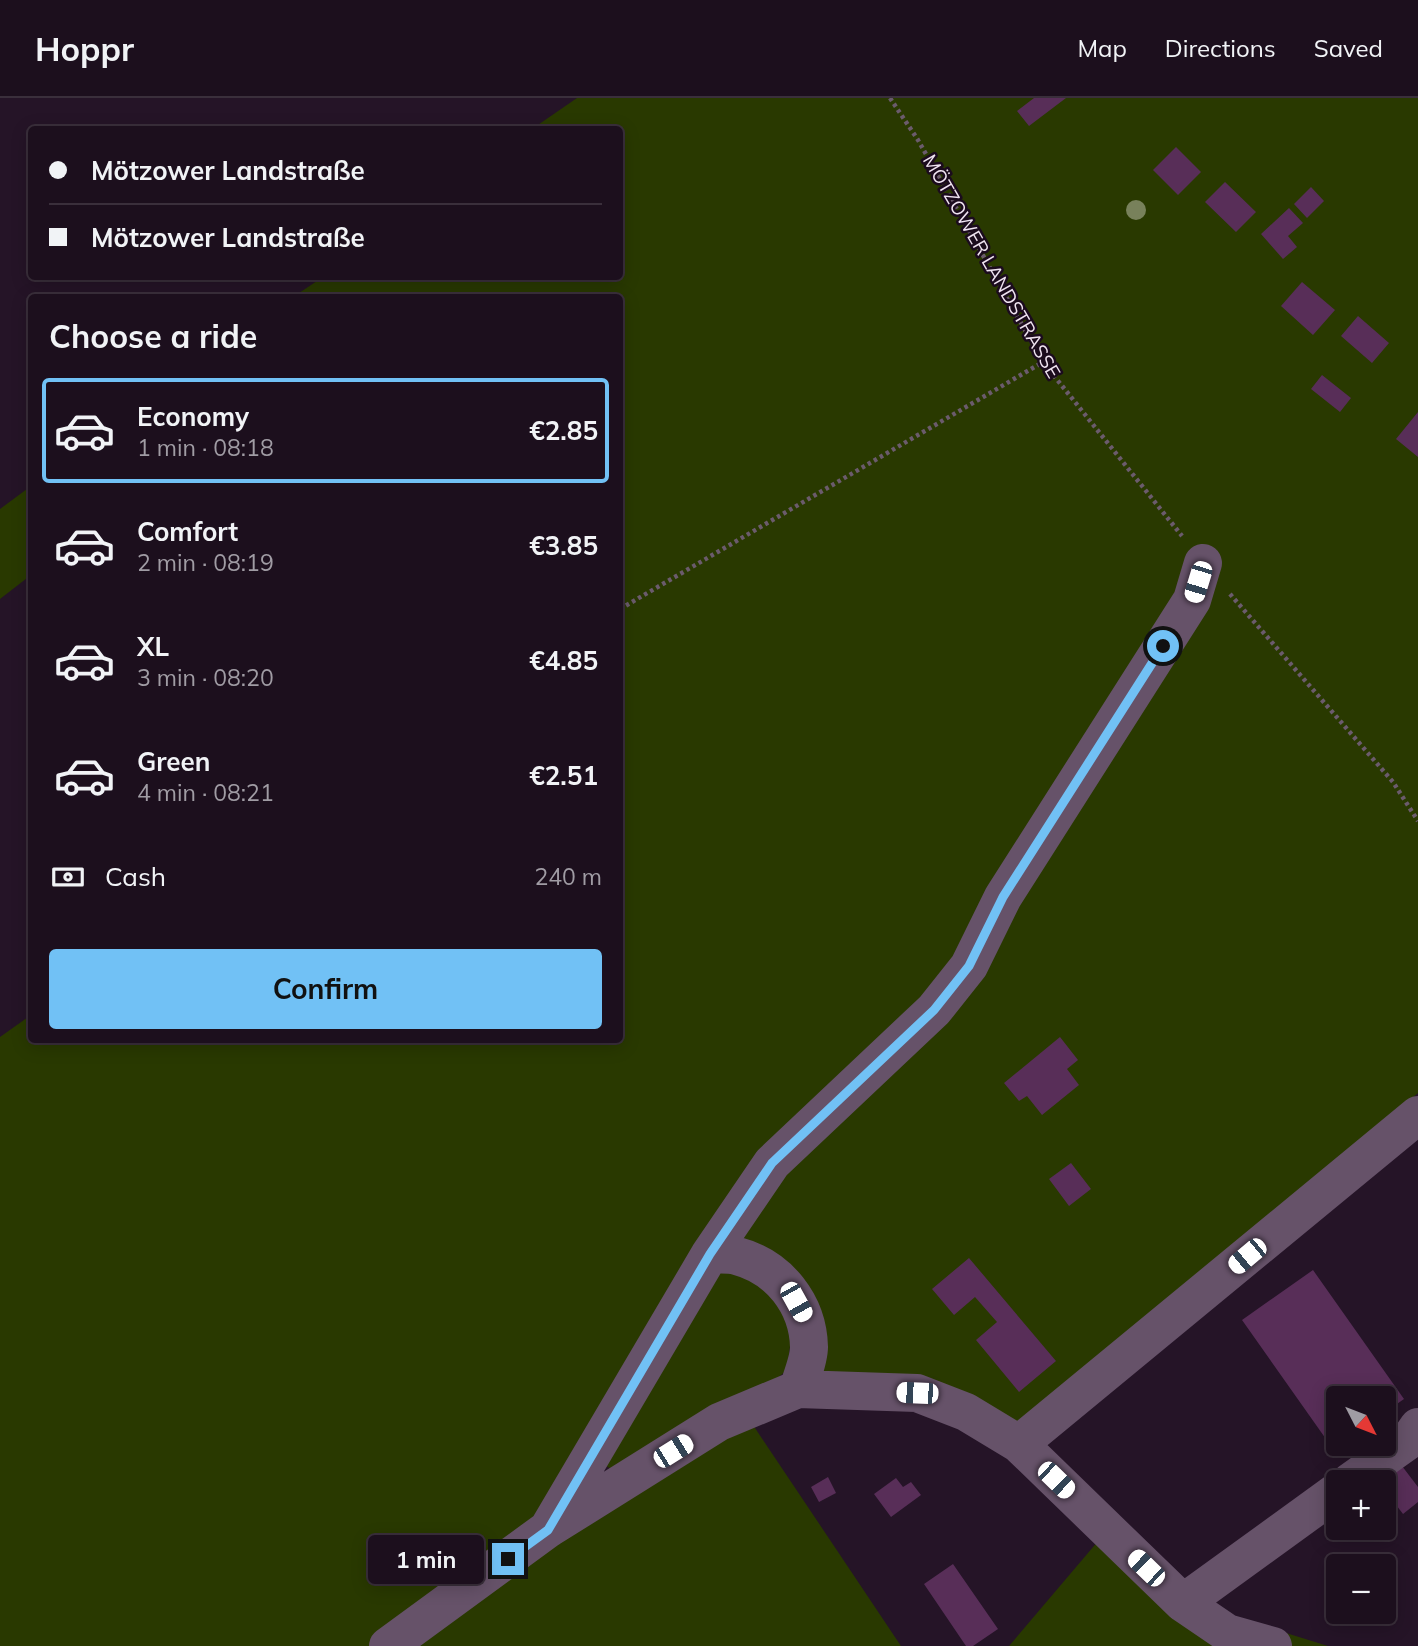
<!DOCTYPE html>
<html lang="en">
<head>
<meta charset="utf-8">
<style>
  :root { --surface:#1c0f1d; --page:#291d2a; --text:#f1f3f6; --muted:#a09ca4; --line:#3a2f3b; --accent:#71c1f5 }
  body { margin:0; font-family:Mulish,sans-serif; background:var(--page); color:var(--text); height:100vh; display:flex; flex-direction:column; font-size:26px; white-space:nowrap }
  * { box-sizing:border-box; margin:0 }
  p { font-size:23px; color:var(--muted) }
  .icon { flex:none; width:38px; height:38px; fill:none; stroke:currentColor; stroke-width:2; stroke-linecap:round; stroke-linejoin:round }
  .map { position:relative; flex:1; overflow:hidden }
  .details { position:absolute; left:28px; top:196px; width:595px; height:749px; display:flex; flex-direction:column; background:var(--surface); border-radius:7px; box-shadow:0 4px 18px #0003,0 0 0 2px var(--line) }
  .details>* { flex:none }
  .banner { position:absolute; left:28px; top:28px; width:595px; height:154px; border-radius:7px; box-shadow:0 4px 18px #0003,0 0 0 2px var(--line); display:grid; align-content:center; height:154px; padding:0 21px; background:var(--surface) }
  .needle { width:46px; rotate:132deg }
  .tools { position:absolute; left:1326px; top:1288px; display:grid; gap:14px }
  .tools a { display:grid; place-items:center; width:70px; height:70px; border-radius:7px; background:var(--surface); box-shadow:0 4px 18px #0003,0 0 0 2px var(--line); font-size:35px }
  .end { position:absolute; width:32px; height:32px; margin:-16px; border:9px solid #71c1f5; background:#111; box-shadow:0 0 0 4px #111 }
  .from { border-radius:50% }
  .bubble { position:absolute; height:49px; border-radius:7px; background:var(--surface); box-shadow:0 4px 18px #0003,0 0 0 2px var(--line); font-size:23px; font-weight:700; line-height:49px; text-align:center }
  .car { position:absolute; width:21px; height:42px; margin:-21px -10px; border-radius:9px; box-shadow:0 0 5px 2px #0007; background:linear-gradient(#fff 24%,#345 0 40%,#fff 0 76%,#345 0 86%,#fff 0) }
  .banner b { display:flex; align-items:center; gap:24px; height:66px; font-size:26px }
  .banner b+b { border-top:2px solid var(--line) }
  .banner i { width:18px; height:18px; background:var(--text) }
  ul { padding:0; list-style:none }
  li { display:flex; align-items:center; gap:21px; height:105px; margin:0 14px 10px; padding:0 7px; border:4px solid transparent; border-radius:7px }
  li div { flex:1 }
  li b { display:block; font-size:26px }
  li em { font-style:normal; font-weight:700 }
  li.on { border-color:var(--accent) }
  li>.icon { width:63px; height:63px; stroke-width:1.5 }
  h2 { padding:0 21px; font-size:32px; line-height:84px }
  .pay { display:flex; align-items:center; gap:18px; height:77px; padding:0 21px; font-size:26px }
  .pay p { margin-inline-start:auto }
  .button { display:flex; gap:14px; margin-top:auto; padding:14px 21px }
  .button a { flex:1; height:80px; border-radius:7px; background:var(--accent); color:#111; font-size:28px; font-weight:700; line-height:80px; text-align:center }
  header { display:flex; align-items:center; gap:42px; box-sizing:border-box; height:98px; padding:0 35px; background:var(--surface); border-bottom:2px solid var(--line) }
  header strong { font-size:33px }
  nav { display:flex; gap:38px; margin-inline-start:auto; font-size:24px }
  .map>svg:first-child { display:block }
  .green { fill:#293900 }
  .building { fill:#582e58 }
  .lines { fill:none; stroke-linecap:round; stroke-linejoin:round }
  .path { stroke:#6b5b6c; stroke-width:4.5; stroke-dasharray:3.5 3.5; stroke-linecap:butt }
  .minor { stroke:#665269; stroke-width:38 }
  .tree { fill:#78815b }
  .route { stroke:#71c1f5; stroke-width:9 }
  .labels { text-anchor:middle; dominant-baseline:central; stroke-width:5; stroke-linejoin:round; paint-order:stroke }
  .street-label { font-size:19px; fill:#f0e4f1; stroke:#1b0b1d }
</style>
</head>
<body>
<header>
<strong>Hoppr</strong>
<nav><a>Map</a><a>Directions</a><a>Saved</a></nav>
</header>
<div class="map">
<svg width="1418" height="1548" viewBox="0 0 1418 1548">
  <rect width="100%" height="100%" fill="#251427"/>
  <path class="green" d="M577 0H1418V995L1021 1330 813 1282 821 1250 739 1143 538 1426 370 1548H0V939L31 917 32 942H620V200L293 199 323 179 620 178V32L532 31Z
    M31 388V477L0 501V411Z
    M718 1170 756 1178 793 1224 787 1272 763 1292 613 1372 598 1363Z
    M751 1324 901 1548H407L530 1457Z
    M1099 1442 1195 1507 1328 1548H1009Z"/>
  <path class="building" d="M1034 0H1066L1029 28 1017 13Z
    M1176 49 1201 74 1178 97 1153 72Z
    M1225 84 1256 114 1236 134 1205 104Z
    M1311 89 1324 103 1307 120 1294 106Z
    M1289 110 1303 125 1288 138 1297 149 1283 161 1261 136Z
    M1302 184 1335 212 1313 237 1281 208Z
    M1358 218 1389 245 1372 265 1341 238Z
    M1322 277 1351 300 1340 314 1311 291Z
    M1418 314V359L1396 341Z
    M1060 939 1078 962 1067 971 1079 987 1042 1017 1027 998 1019 1003 1004 985Z
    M1071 1065 1091 1091 1069 1108 1049 1081Z
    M969 1160 1056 1263 1019 1294 976 1242 997 1224 975 1199 954 1217 932 1191Z
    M1313 1172 1404 1301 1384 1315V1300H1339V1347L1333 1351 1242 1222Z
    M1402 1368 1418 1389V1404L1403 1416 1384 1391V1384H1380Z
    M828 1379 836 1395 819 1404 811 1389Z
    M896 1380 903 1389 911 1384 921 1397 891 1419 874 1396Z
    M953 1466 998 1531 973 1548H966L924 1486Z"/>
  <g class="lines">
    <path class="path" d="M890 0 918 42 1043 264 1182 438
      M1230 496 1393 684 1418 723
      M620 511 1043 264"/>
    <path class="minor" d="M710 1156 772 1065 934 912 969 868 1003 799 1192 502 1203 465
      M798 1291 917 1295 966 1314 1019 1346 1183 1505 1339 1392
      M1019 1346 1418 1017
      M1350 1384 1409 1342 1418 1329
      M1183 1505 1227 1535 1273 1548
      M388 1548 548 1431 719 1324 798 1291C802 1278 809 1262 809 1249 808 1206 779 1169 737 1158 729 1156 719 1157 710 1156L548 1431"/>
  </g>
  <circle class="tree" cx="1136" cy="112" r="10"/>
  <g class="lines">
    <path class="route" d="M508 1461 548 1432 710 1156 772 1065 934 912 969 868 1003 799 1163 548"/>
  </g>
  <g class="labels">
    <g class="street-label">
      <text transform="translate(992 168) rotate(60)">MÖTZOWER LANDSTRASSE</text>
    </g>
  </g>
</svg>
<div class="tools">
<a><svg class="needle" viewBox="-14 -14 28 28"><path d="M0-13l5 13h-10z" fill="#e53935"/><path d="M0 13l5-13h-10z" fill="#a09ca4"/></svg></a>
<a>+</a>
<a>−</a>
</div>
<i class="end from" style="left:1163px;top:548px"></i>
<i class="end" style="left:508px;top:1461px"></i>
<div class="bubble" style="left:368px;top:1437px;width:116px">1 min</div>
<i class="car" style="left:1198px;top:484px;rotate:197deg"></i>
<i class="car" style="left:1247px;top:1158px;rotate:230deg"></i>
<i class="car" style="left:796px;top:1204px;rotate:151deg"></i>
<i class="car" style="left:917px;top:1295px;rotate:272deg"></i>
<i class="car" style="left:673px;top:1353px;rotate:58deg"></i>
<i class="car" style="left:1056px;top:1382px;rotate:134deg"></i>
<i class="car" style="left:1146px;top:1470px;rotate:314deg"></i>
<div class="banner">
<b><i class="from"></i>Mötzower Landstraße</b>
<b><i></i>Mötzower Landstraße</b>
</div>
<section class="details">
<h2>Choose a ride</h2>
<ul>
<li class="on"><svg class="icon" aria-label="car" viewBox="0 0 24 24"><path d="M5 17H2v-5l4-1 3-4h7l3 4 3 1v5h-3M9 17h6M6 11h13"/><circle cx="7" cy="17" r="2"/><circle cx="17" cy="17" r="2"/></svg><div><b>Economy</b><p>1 min · 08:18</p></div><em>€2.85</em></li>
<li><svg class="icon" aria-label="car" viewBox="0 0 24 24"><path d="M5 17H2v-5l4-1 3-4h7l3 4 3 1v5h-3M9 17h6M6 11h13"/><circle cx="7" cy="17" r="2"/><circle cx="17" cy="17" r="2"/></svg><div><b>Comfort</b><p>2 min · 08:19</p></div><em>€3.85</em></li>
<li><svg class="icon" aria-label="car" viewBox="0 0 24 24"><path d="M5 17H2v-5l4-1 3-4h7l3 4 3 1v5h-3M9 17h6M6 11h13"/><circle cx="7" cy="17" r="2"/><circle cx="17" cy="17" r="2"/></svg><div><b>XL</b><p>3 min · 08:20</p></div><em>€4.85</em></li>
<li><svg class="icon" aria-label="car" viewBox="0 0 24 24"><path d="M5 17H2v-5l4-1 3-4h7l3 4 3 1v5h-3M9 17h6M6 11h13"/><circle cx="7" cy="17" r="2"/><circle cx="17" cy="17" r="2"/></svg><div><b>Green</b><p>4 min · 08:21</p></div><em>€2.51</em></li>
</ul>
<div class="pay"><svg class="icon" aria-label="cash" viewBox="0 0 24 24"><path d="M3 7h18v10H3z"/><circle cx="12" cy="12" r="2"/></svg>Cash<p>240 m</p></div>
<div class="button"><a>Confirm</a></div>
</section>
</div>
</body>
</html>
